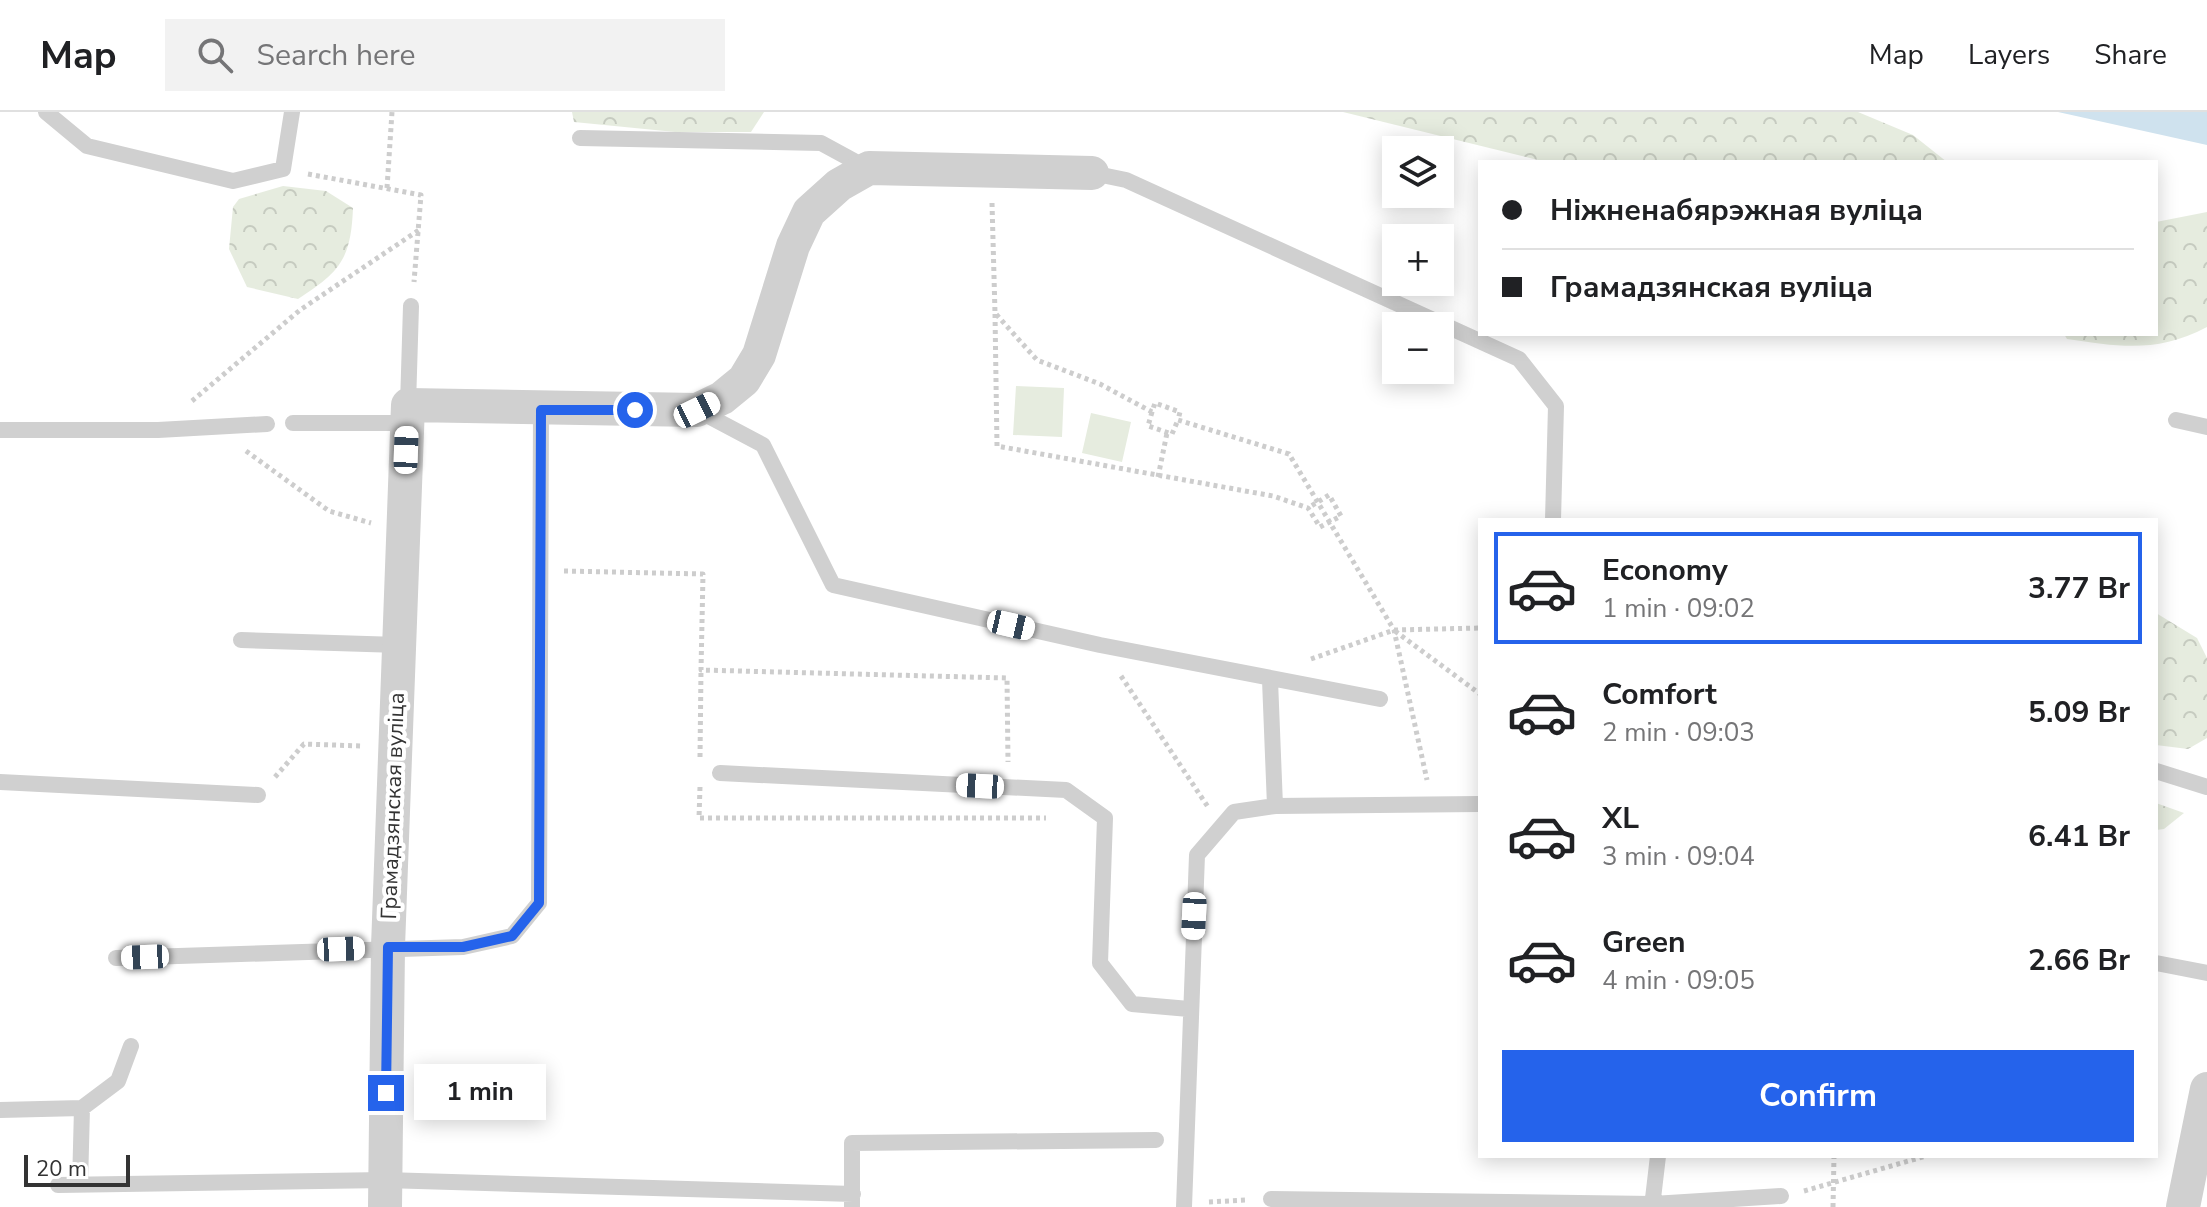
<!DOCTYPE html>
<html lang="en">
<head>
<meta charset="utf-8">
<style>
  :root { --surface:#fff; --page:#f2f2f2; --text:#202124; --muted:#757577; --line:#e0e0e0; --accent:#2563eb }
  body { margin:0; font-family:"Nunito Sans",sans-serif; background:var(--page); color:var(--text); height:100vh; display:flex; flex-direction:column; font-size:30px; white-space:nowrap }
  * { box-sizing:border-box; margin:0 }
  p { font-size:26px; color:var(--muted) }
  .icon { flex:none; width:44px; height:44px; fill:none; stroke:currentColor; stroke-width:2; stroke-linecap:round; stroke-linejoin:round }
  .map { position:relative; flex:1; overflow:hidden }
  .details { position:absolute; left:1478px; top:406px; width:680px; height:640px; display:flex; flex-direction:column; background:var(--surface); border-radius:0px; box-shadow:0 4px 20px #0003 }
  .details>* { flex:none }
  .top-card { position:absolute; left:1478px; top:48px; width:680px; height:176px; border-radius:0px; box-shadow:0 4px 20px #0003; display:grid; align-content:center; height:176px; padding:0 24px; background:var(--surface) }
  .tools { position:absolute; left:1382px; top:24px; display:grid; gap:16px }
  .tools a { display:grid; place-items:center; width:72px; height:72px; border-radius:0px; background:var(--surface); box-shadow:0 4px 20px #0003; font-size:40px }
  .scale { position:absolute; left:24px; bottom:20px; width:106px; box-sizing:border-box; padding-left:8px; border:4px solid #333; border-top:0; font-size:22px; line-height:28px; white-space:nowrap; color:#333; -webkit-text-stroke:6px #fff; paint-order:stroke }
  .end { position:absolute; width:36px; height:36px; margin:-18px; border:10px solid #2563eb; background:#fff; box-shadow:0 0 0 4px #fff }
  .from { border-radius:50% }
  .bubble { position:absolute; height:56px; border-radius:0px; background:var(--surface); box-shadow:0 4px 20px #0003; font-size:26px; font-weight:700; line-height:56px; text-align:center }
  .car { position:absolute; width:24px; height:48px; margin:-24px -12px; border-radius:10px; box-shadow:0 0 6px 2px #0007; background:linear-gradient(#fff 24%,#345 0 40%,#fff 0 76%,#345 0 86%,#fff 0) }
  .top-card b { display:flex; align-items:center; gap:28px; height:76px; font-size:30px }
  .top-card b+b { border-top:2px solid var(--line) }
  .top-card i { width:20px; height:20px; background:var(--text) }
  ul { padding:14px 0 0; list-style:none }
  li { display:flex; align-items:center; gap:24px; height:112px; margin:0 16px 12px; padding:0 8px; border:4px solid transparent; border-radius:0px }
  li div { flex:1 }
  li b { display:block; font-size:30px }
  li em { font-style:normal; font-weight:700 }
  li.on { border-color:var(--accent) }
  li>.icon { width:72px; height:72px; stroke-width:1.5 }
  .primary-button { display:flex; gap:16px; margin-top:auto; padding:16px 24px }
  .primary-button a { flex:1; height:92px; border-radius:0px; background:var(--accent); color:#fff; font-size:32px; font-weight:700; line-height:92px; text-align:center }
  header { display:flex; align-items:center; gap:48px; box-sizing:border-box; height:112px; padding:0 40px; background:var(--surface); border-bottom:2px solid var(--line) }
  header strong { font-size:38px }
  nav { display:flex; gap:44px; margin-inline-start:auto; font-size:28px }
  .search { width:560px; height:72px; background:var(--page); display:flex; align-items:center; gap:20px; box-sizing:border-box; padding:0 28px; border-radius:0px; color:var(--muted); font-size:30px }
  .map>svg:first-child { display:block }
  .green { fill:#e6ecdf }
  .forest { fill:url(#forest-crowns) }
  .water { fill:#cfe2ee }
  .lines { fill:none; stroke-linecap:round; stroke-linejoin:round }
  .path { stroke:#cdcdcd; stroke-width:5; stroke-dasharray:4 4; stroke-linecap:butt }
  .lane { stroke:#d0d0d0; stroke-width:16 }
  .street { stroke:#d0d0d0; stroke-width:34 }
  .route { stroke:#2563eb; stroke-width:10 }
  .labels { text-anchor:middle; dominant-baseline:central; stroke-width:8; stroke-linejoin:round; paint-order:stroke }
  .street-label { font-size:22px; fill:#333; stroke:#fff }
</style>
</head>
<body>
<header>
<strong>Map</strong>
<div class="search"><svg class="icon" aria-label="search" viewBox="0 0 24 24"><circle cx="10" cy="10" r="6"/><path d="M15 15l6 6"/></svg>Search here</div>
<nav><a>Map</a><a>Layers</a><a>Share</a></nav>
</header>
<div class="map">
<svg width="2207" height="1095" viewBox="0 0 2207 1095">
  <defs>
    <pattern id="forest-crowns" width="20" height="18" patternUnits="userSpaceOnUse" patternTransform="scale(2)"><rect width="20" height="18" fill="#e6ecdf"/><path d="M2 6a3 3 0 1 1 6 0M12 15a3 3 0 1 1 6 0" fill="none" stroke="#c6cbc0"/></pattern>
  </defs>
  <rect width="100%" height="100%" fill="#fff"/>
  <path class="green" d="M1016 274 1064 276 1062 325 1013 323Z
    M1091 301 1131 310 1122 350 1082 341Z"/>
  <path class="forest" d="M572 0H764L751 20H675L574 10Z
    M1343 0H1858L1913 23 1947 50H1546Z
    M283 74 326 79 353 96C351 147 340 160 298 187L247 175 229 137 233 95 239 87Z
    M2207 100V215C2157 241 2121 235 2067 227L2064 222H2156V110Z
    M2156 501 2197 526 2207 546V626L2188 637 2156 633Z
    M2156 691 2184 701 2164 717 2156 718Z"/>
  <path class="water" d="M2058 0H2207V33Z"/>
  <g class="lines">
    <path class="path" d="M308 62 421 83 414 170
      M387 76 392 0
      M992 91 995 201 1037 248 1100 272 1152 300 1155 291 1180 300 1178 308 1289 342 1394 518 1427 668
      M995 202 997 334 1273 384 1308 396 1320 415 1341 404 1329 383 1308 396
      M192 289 300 198 419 118
      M1152 300 1148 314 1172 322 1178 308
      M246 339 329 399 371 411
      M1158 365 1167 321
      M564 459 703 462 701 558 1007 566 1008 650
      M1395 519 1480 582
      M1311 547 1394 518 1480 516
      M1121 564 1208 695
      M700 645 701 558
      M275 665 304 632 362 634
      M700 675 699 706H1046
      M1804 1079 1926 1044
      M1209 1090 1247 1088
      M1833 1095 1834 1044"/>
    <path class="lane" d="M46 0 87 34 233 69 283 57 292 0
      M580 26 821 31 867 56
      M1092 61 1126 68 1519 247 1556 294 1553 408
      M408 293 411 194
      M697 298 763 333 833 473 1100 533 1380 587
      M2176 308 2207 315
      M293 311H407
      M0 318H158L267 312
      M241 528 399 533
      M1270 568 1275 694
      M2156 659 2207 675
      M720 661 1066 678 1105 706 1100 851 1132 892 1189 897
      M0 670 258 683
      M116 846 463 835 512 824 539 791 541 298
      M2156 851 2207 861
      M0 998 82 996
      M58 1073 385 1068 853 1082
      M80 1073 82 996 118 969 131 934
      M1271 1087 1653 1092 1781 1084
      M852 1095V1031L1156 1028
      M1184 1095 1197 743 1234 700 1275 694 1480 692
      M1652 1095 1658 1044"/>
    <path class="street" d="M385 1095 388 835 408 293 697 298 722 286 744 268 759 243 793 134 809 100 839 73 869 56 1092 61
      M2183 1095 2207 977"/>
  </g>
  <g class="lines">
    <path class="route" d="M386 981 388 835H463L512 824 539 791 541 298H635"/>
  </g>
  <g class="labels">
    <g class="street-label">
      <text transform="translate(393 694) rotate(-88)">Грамадзянская вуліца</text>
    </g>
  </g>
</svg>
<div class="tools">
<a><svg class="icon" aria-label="layers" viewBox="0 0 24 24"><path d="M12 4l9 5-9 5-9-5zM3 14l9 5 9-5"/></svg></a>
<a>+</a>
<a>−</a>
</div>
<div class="scale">20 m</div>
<i class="end from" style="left:635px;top:298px"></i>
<i class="end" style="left:386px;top:981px"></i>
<div class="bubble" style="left:414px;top:952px;width:132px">1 min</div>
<i class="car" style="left:697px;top:298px;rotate:64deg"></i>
<i class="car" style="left:406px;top:338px;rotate:2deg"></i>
<i class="car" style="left:1011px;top:513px;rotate:103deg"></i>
<i class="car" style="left:980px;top:674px;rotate:273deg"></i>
<i class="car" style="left:1194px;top:804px;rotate:183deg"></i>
<i class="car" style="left:341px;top:837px;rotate:88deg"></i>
<i class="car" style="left:145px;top:845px;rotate:268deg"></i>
<div class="top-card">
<b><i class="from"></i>Ніжненабярэжная вуліца</b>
<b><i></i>Грамадзянская вуліца</b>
</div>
<section class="details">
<ul>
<li class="on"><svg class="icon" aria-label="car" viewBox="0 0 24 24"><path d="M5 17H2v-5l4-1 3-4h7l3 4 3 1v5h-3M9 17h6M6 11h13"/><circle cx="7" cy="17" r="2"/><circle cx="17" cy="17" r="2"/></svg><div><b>Economy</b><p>1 min · 09:02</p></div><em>3.77 Br</em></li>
<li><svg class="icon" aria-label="car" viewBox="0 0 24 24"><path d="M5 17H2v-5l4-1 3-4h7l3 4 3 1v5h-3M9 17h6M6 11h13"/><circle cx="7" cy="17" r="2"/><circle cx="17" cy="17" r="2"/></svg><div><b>Comfort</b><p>2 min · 09:03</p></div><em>5.09 Br</em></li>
<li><svg class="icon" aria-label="car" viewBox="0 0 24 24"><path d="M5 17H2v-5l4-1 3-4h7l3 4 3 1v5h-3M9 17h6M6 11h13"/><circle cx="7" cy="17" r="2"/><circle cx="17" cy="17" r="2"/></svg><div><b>XL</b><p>3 min · 09:04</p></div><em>6.41 Br</em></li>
<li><svg class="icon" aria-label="car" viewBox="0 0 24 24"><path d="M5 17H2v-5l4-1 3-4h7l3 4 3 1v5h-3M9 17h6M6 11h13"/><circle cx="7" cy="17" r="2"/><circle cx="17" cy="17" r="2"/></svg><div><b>Green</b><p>4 min · 09:05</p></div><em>2.66 Br</em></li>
</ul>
<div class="primary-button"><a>Confirm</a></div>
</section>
</div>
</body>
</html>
